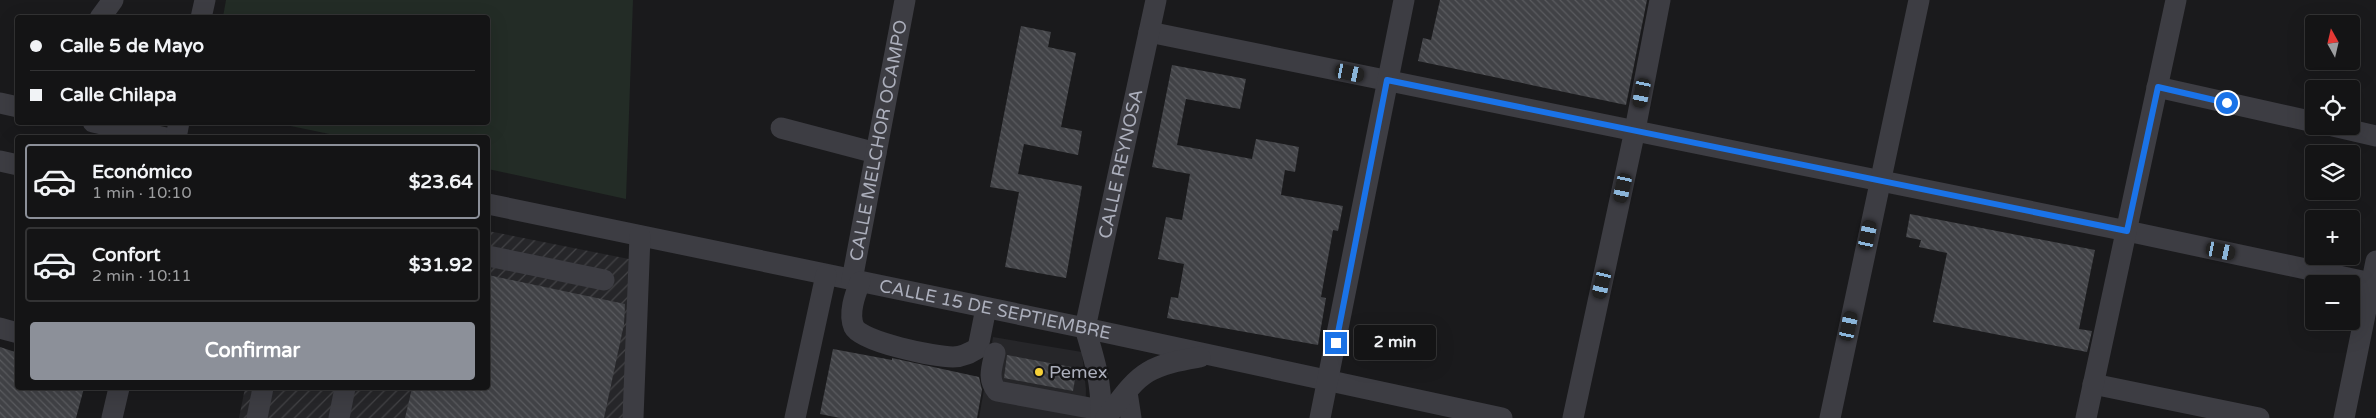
<!DOCTYPE html>
<html lang="es">
<head>
<meta charset="utf-8">
<style>
  :root { --surface:#141415; --page:#1d1d1e; --text:#f1f3f6; --muted:#9d9ea0; --line:#333334; --accent:#8c9099 }
  body { margin:0; font-family:"Varela Round",sans-serif; background:var(--page); color:var(--text); height:100vh; display:flex; flex-direction:column; font-size:19px; white-space:nowrap }
  * { box-sizing:border-box; margin:0 }
  p { font-size:16px; color:var(--muted) }
  .icon { flex:none; width:28px; height:28px; fill:none; stroke:currentColor; stroke-width:2; stroke-linecap:round; stroke-linejoin:round }
  .map { position:relative; flex:1; overflow:hidden }
  .drawer { position:absolute; left:15px; top:135px; width:475px; height:255px; display:flex; flex-direction:column; background:var(--surface); border-radius:5px; box-shadow:0 5px 20px #0002,0 0 0 1px var(--line) }
  .drawer>* { flex:none }
  .guide { position:absolute; left:15px; top:15px; width:475px; height:110px; border-radius:5px; box-shadow:0 5px 20px #0002,0 0 0 1px var(--line); display:grid; align-content:center; height:110px; padding:0 15px; background:var(--surface) }
  .needle { width:32px; rotate:352deg }
  .buttons { position:absolute; left:2305px; top:15px; display:grid; gap:10px }
  .buttons a { display:grid; place-items:center; width:55px; height:55px; border-radius:5px; background:var(--surface); box-shadow:0 5px 20px #0002,0 0 0 1px var(--line); font-size:25px }
  .end { position:absolute; width:22px; height:22px; margin:-11px; border:6px solid #1a73e8; background:#fff; box-shadow:0 0 0 2px #fff }
  .from { border-radius:50% }
  .bubble { position:absolute; height:35px; border-radius:5px; background:var(--surface); box-shadow:0 5px 20px #0002,0 0 0 1px var(--line); font-size:16px; font-weight:700; line-height:35px; text-align:center }
  .car { position:absolute; width:15px; height:30px; margin:-15px -8px; border-radius:6px; box-shadow:0 0 4px 1px #0007; background:linear-gradient(#222 24%,#8ab4d8 0 40%,#222 0 76%,#8ab4d8 0 86%,#222 0) }
  .guide b { display:flex; align-items:center; gap:18px; height:48px; font-size:19px }
  .guide b+b { border-top:1px solid var(--line) }
  .guide i { width:12px; height:12px; background:var(--text) }
  ul { padding:9px 0 0; list-style:none }
  li { display:flex; align-items:center; gap:15px; height:75px; margin:0 10px 8px; padding:0 5px; border:2px solid var(--line); border-radius:5px }
  li div { flex:1 }
  li b { display:block; font-size:19px }
  li em { font-style:normal; font-weight:700 }
  li.selected { border-color:var(--accent) }
  li>.icon { width:45px; height:45px; stroke-width:1.5 }
  .action { display:flex; gap:10px; margin-top:auto; padding:10px 15px }
  .action a { flex:1; height:58px; border-radius:5px; background:var(--accent); color:#fff; font-size:20px; font-weight:700; line-height:58px; text-align:center }
  .map>svg:first-child { display:block }
  .built { fill:#262629 }
  .industrial { fill:url(#industrial-furrows) }
  .pitch { fill:#232c26 }
  .building { fill:url(#building-back-hatch) }
  .lines { fill:none; stroke-linecap:round; stroke-linejoin:round }
  .minor { stroke:#3d3d43; stroke-width:21 }
  .route { stroke:#1a73e8; stroke-width:6 }
  .poi-dot { fill:#f6d138; stroke:#151517; stroke-width:2 }
  .labels { text-anchor:middle; dominant-baseline:central; stroke-width:5; stroke-linejoin:round; paint-order:stroke }
  .street-label { font-size:18px; fill:#acafbc; stroke:#151517 }
  .poi-label { font-size:18px; fill:#acafbc; stroke:#151517; text-anchor:start }
</style>
</head>
<body>
<div class="map">
<svg width="2376" height="418" viewBox="0 0 2376 418">
  <defs>
    <pattern id="industrial-furrows" width="10" height="10" patternUnits="userSpaceOnUse" patternTransform="scale(1.25)"><rect width="10" height="10" fill="#262629"/><path d="M-1 1l2-2M0 10L10 0M9 11l2-2" fill="none" stroke="#434346"/></pattern>
    <pattern id="building-back-hatch" width="6" height="6" patternUnits="userSpaceOnUse" patternTransform="scale(1.25)"><rect width="6" height="6" fill="#414246"/><path d="M-1 5l2 2M0 0l6 6M5-1l2 2" fill="none" stroke="#5a5b5f"/></pattern>
  </defs>
  <rect width="100%" height="100%" fill="#1a1a1c"/>
  <path class="built" d="M993 337 1082 352 1086 390 1085 418H979Z"/>
  <path class="industrial" d="M488 231 629 259 626 418H239L245 388H488Z"/>
  <path class="pitch" d="M226 0H633L626 199 488 169V138L344 137 276 123 488 122V18L223 17Z"/>
  <path class="building" d="M1440 0H1647L1626 105 1418 61 1423 38 1431 40Z
    M1021 26 1051 32 1048 47 1076 53 1061 127 1082 131 1078 155 1024 144 1018 174 1082 186 1066 278 1005 267 1019 192 990 187Z
    M1172 65 1246 79 1240 109 1186 99 1177 145 1252 159 1256 139 1299 147 1295 172 1285 170 1281 195 1343 206 1338 231 1333 230 1321 297 1326 298 1318 345 1167 318 1171 297 1178 298 1184 264 1158 259 1166 217 1182 220 1190 174 1152 167Z
    M1910 214 2095 250 2079 329 2092 331 2087 352 1933 322 1947 253 1919 247 1921 240 1906 237Z
    M488 275 625 304 624 324 604 418H405L412 388H488Z
    M0 347 18 353V388H84L76 418H0Z
    M833 349 892 360V358L979 377 982 390 977 418H840L820 414Z
    M1007 355 1077 368 1073 391 1004 378Z"/>
  <g class="lines">
    <g class="minor">
      <path d="M100 18 113 0"/>
      <path d="M201 18 205 0"/>
      <path d="M1149 32 2127 231 2376 284"/>
      <path d="M2157 87 2314 122"/>
      <path d="M0 103 18 107"/>
      <path d="M93 122 166 138"/>
      <path d="M2333 126 2376 136"/>
      <path d="M781 128 876 153"/>
      <path d="M176 138 179 122"/>
      <path d="M0 161 18 165"/>
      <path id="s1" d="M488 204 1085 328 1502 418"/>
      <path d="M488 256 604 280"/>
      <path id="s2" d="M852 280 905 0"/>
      <path d="M860 282C855 295 848 313 854 327 861 342 936 357 953 357 963 357 970 353 978 348L986 308"/>
      <path d="M0 328 18 333"/>
      <path d="M995 353C992 367 987 379 997 391L1101 410"/>
      <path d="M2093 384 2259 418"/>
      <path d="M1127 392 1131 418"/>
      <path d="M112 418 119 388"/>
      <path d="M257 418 263 388"/>
      <path d="M339 418 345 388"/>
      <path d="M633 418 640 236"/>
      <path d="M795 418 826 275"/>
      <path id="s3" d="M1101 418C1102 384 1095 361 1085 328L1156 0"/>
      <path d="M1106 418C1118 403 1131 382 1148 372 1163 363 1183 360 1200 357"/>
      <path d="M1320 418 1404 0"/>
      <path d="M1573 418 1635 130 1660 0"/>
      <path d="M1830 418 1919 0"/>
      <path d="M2086 418 2176 0"/>
      <path d="M2344 418 2376 261"/>
    </g>
  </g>
  <g class="lines">
    <path class="route" d="M1336 343 1387 80 2127 231 2158 87 2227 103"/>
  </g>
  <circle class="poi-dot" cx="1039" cy="372" r="5"/>
  <g class="labels">
    <g class="street-label">
      <text stroke="none"><textPath href="#s2" startOffset="142">CALLE MELCHOR OCAMPO</textPath></text>
      <text stroke="none"><textPath href="#s3" startOffset="260">CALLE REYNOSA</textPath></text>
      <text stroke="none"><textPath href="#s1" startOffset="518">CALLE 15 DE SEPTIEMBRE</textPath></text>
    </g>
    <g class="poi-label">
      <text x="1049" y="372">Pemex</text>
    </g>
  </g>
</svg>
<div class="buttons">
<a><svg class="needle" viewBox="-14 -14 28 28"><path d="M0-13l5 13h-10z" fill="#e53935"/><path d="M0 13l5-13h-10z" fill="#9d9ea0"/></svg></a>
<a><svg class="icon" aria-label="locate" viewBox="0 0 24 24"><circle cx="12" cy="12" r="6"/><path d="M12 2v4M12 18v4M2 12h4M18 12h4"/></svg></a>
<a><svg class="icon" aria-label="layers" viewBox="0 0 24 24"><path d="M12 4l9 5-9 5-9-5zM3 14l9 5 9-5"/></svg></a>
<a>+</a>
<a>−</a>
</div>
<i class="end from" style="left:2227px;top:103px"></i>
<i class="end" style="left:1336px;top:343px"></i>
<div class="bubble" style="left:1354px;top:325px;width:82px">2 min</div>
<i class="car" style="left:1350px;top:73px;rotate:102deg"></i>
<i class="car" style="left:1642px;top:93px;rotate:191deg"></i>
<i class="car" style="left:1623px;top:188px;rotate:192deg"></i>
<i class="car" style="left:1868px;top:235px;rotate:12deg"></i>
<i class="car" style="left:2221px;top:251px;rotate:102deg"></i>
<i class="car" style="left:1602px;top:284px;rotate:193deg"></i>
<i class="car" style="left:1849px;top:326px;rotate:12deg"></i>
<div class="guide">
<b><i class="from"></i>Calle 5 de Mayo</b>
<b><i></i>Calle Chilapa</b>
</div>
<section class="drawer">
<ul>
<li class="selected"><svg class="icon" aria-label="car" viewBox="0 0 24 24"><path d="M5 17H2v-5l4-1 3-4h7l3 4 3 1v5h-3M9 17h6M6 11h13"/><circle cx="7" cy="17" r="2"/><circle cx="17" cy="17" r="2"/></svg><div><b>Económico</b><p>1 min · 10:10</p></div><em>$23.64</em></li>
<li><svg class="icon" aria-label="car" viewBox="0 0 24 24"><path d="M5 17H2v-5l4-1 3-4h7l3 4 3 1v5h-3M9 17h6M6 11h13"/><circle cx="7" cy="17" r="2"/><circle cx="17" cy="17" r="2"/></svg><div><b>Confort</b><p>2 min · 10:11</p></div><em>$31.92</em></li>
</ul>
<div class="action"><a>Confirmar</a></div>
</section>
</div>
</body>
</html>
